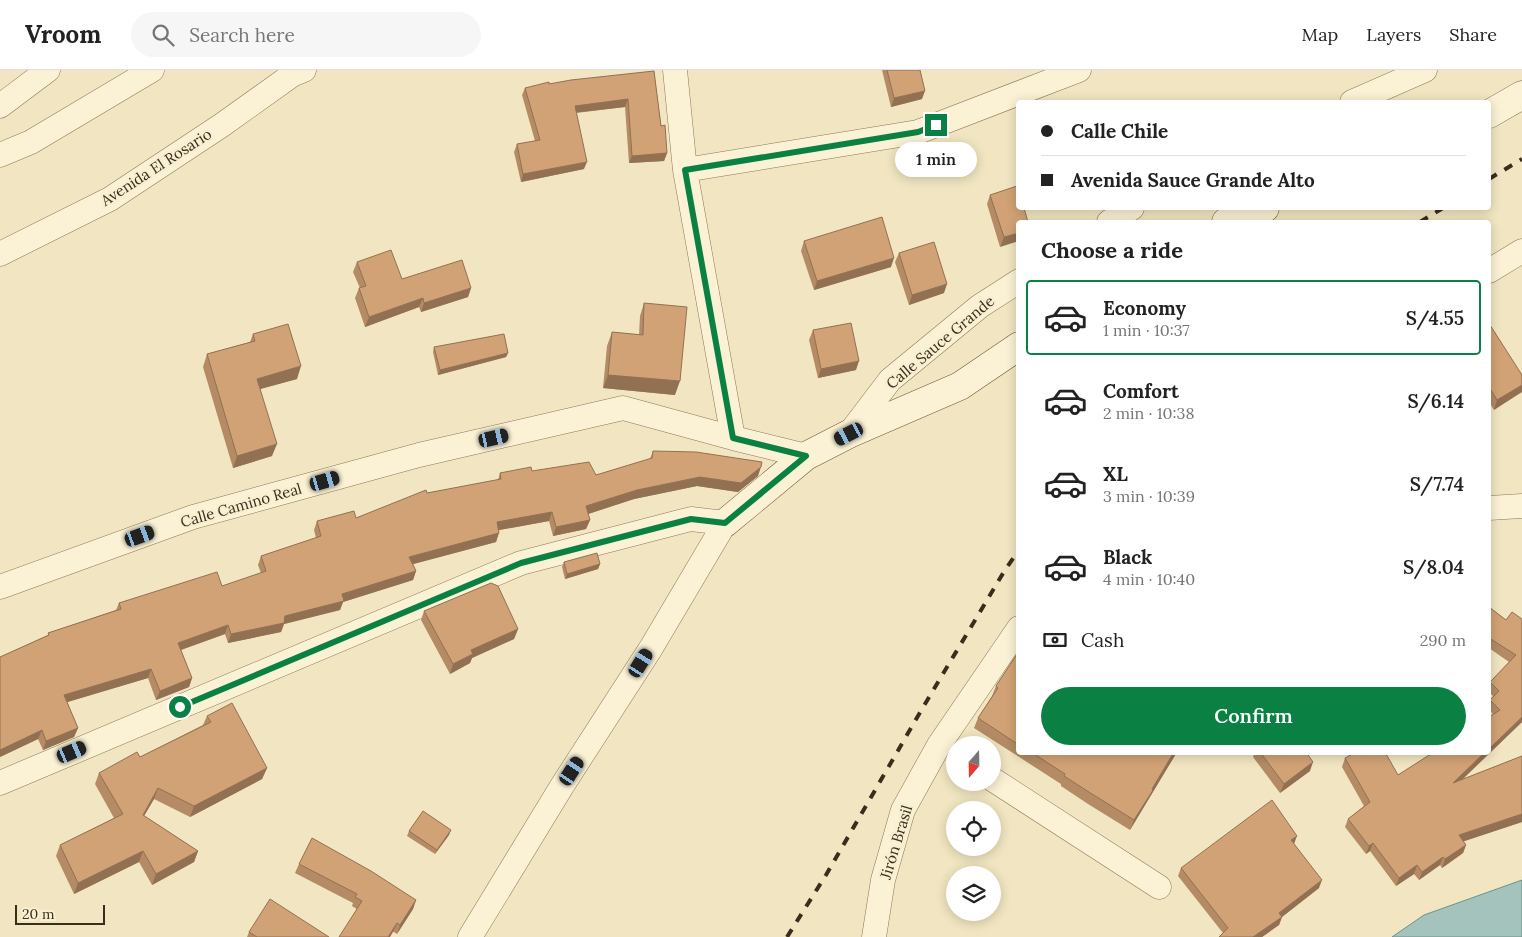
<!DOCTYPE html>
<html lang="en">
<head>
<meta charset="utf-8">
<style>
  :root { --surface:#fff; --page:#f6f6f6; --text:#222; --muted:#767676; --line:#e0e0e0; --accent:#0b8043 }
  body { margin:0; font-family:Lora,serif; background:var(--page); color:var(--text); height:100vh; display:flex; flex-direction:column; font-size:19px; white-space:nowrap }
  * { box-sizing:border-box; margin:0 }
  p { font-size:16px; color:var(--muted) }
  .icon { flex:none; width:28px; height:28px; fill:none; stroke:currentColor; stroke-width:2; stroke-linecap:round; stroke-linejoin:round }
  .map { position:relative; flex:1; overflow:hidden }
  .drawer { position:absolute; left:1016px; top:150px; width:475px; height:535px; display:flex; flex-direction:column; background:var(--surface); border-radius:5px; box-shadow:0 2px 12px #0003 }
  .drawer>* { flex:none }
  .top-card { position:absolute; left:1016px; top:30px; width:475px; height:110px; border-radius:5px; box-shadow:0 2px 12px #0003; display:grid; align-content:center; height:110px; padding:0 25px; background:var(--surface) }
  .needle { width:32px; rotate:200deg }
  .buttons { position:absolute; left:946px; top:666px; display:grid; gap:10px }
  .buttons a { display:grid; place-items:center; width:55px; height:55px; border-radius:50%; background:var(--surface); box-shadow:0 2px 12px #0003; font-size:25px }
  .scale { position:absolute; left:15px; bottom:12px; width:90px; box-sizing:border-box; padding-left:5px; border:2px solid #3a2d1d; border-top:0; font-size:14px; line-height:18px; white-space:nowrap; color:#3a2d1d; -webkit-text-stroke:4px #f8efd1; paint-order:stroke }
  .end { position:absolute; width:22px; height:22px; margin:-11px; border:6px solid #0b8043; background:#fff; box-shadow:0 0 0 2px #fff }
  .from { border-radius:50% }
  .bubble { position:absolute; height:35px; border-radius:18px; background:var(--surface); box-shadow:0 2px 12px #0003; font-size:16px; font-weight:600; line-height:35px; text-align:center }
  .car { position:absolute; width:15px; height:30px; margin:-15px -8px; border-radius:6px; box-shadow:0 0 4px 1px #0007; background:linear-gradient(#222 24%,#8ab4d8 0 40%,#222 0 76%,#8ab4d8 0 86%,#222 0) }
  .top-card b { display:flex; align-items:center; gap:18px; height:48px; font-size:19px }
  .top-card b+b { border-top:1px solid var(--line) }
  .top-card i { width:12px; height:12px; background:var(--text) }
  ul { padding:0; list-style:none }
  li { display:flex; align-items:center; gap:15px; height:75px; margin:0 10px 8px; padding:0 15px; border:2px solid transparent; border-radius:5px }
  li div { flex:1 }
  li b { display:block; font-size:19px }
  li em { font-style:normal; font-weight:600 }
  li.active { border-color:var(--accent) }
  li>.icon { width:45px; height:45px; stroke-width:1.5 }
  h2 { padding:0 25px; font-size:22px; line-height:60px }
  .pay { display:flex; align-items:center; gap:12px; height:55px; padding:0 25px; font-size:19px }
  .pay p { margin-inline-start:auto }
  .cta { display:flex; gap:10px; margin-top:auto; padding:10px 25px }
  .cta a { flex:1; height:58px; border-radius:30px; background:var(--accent); color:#fff; font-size:20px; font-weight:600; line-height:58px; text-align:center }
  header { display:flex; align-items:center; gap:30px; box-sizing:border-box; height:70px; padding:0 25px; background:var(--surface); border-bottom:1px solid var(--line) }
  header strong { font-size:24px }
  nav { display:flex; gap:28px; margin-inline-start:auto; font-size:18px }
  .search { width:350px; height:45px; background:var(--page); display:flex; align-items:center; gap:12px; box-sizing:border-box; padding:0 18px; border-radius:28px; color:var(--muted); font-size:19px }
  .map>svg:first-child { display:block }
  .water { fill:#a4c3bc; stroke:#6a928b }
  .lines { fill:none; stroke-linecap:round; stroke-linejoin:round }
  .street-casing { stroke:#8c7757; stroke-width:25 }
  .secondary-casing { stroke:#6d583b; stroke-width:29 }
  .street { stroke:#fbf2d5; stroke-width:24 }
  .secondary { stroke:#fbf2d5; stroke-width:28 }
  .rail { stroke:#3a2d1d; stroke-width:4; stroke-dasharray:9 9; stroke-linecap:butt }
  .wall { fill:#b48b65 }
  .shaded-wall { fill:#927152 }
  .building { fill:#d1a275; stroke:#927152 }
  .route { stroke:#0b8043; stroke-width:6 }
  .labels { text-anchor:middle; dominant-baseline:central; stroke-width:5; stroke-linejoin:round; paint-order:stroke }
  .street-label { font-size:15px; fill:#3a2d1d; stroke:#f8efd1 }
</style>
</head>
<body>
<header>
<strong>Vroom</strong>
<div class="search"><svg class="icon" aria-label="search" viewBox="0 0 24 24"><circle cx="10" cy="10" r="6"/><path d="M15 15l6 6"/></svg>Search here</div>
<nav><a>Map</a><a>Layers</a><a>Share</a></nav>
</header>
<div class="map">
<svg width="1522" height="867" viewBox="0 0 1522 867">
  <rect width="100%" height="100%" fill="#f1e6c1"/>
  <path class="water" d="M1522 810V867H1392L1424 845Z"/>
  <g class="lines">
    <g class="street-casing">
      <path id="street" d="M675 0 685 100 733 368
        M1352 32 1425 0
        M0 36 48 0
        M0 85 31 72 152 0
        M685 100 918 62 1079 0
        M1109 152 1132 138
        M0 184 110 129 222 55 292 5 304 0
        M1489 201 1522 181
        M849 364 890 310 980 236 1019 211
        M1489 438 1522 436
        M0 517 193 447 419 385 623 338 733 368 806 386
        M992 709 1159 817
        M0 713 521 493 691 449 725 453 651 578 562 716 470 867
        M874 867 883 810 903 740 939 675 1019 558"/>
    </g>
    <g class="secondary-casing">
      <path id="secondary" d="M1489 44 1522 25
        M1226 152 1265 138
        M725 453 806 386 849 364 960 316 1019 276"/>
    </g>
    <use href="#street" class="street"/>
    <use href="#secondary" class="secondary"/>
    <path class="rail" d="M1489 109 1522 89
      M1420 152 1443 138
      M787 867 826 805 922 639 1005 500 1019 480"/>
  </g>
  <path class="wall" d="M882 0H920L922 29 891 37Z
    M654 1 661 56 667 83 664 91 629 93 625 37 576 43 584 99 521 112 514 82 517 74 535 71 522 25 525 18Z
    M990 125 1019 138 1000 177 987 134Z
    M804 171 891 197 814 220 801 181Z
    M899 183 944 223 909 235 895 192Z
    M357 192 402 209 471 218 468 227 421 242 419 237 365 257 355 228 359 218H360L353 202Z
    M644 233 675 325 603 318 607 276 612 262 639 265 640 246Z
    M1489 256 1522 305 1494 340 1489 332Z
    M813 260 856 300 818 308 809 270Z
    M253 264 297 309 260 319 272 386 233 398 203 297 207 284 250 272Z
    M434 277 508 283 506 287 438 305 433 282Z
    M653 381 758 406 738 422 697 416 634 429 588 444 590 450 586 459 553 466 549 451 499 460 496 472 413 494 416 501 413 510 343 532 340 540 284 554 281 562 228 573 225 564 181 580 192 608 189 617 156 630 148 608 67 632 78 658 74 667 43 680 38 669 0 687V587L48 565V563L116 540 119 533 222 516 261 503 258 495 261 486 316 468 314 460 317 451 356 448 427 423 498 410 500 403 532 401 596 405 650 389Z
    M564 492 600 494 598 499 565 509 562 497Z
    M1489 537 1506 550 1522 549V652L1463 709 1522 686V752L1463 771 1466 775 1463 783 1442 798 1440 795 1419 810 1414 804 1396 816 1370 781 1366 784 1345 757 1348 749 1364 736 1342 697 1345 688 1398 705 1493 644 1489 640V633L1490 630 1493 626 1489 622V616L1490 612 1509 592 1489 578Z
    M424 541 518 559 514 569 472 588 470 593 450 604 421 550Z
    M1019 581V682H1177L1130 760 1088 734 1061 716V714L974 658 978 648 992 626 996 616Z
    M207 646 267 698 262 709 190 747 154 729 144 746 198 781 194 792 152 815 139 792 74 824 56 786 60 775 114 748 95 714 99 703 140 687 203 655Z
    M1255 682H1306L1310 701 1280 723 1253 687Z
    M409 761 449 765 435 784 407 766Z
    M1294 774 1319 818 1282 847 1279 855 1262 867H1219L1223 863 1178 806 1181 798Z
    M299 794 416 830 413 839 397 864 352 836 353 833 295 803Z
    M249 862 329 867H247Z"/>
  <path class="shaded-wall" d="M925 21 922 29 891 37 894 28Z
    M628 29 625 37 572 43 575 36Z
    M667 83 664 91 629 93 632 86Z
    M587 92 584 99 521 112 523 104Z
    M1019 163V171L1000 177 1004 167Z
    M894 188 891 197 814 220 817 211Z
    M947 214 944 223 909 235 912 225Z
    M471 218 468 227 421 242 424 233Z
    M423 228 419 237 365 257 369 247Z
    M508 283 506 287 438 305 440 300Z
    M859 291 856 300 818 308 821 299Z
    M301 296 297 309 253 321 257 309Z
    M608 305 680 311 675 325 603 318Z
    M1522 315V322L1494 340 1497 330Z
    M277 374 272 386 233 398 237 386Z
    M761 397 758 406 738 422 697 416 634 429 582 446 586 436 637 420 700 407Z
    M552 442 549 451 494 461 497 452Z
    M590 450 586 459 553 466 556 457Z
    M499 463 496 472 406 496 409 487Z
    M600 494 598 499 565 509 567 504Z
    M416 501 413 510 343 532 340 540 284 554 281 562 228 573 231 564 285 546 342 524Z
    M228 555 225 564 175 582 178 573Z
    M518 559 514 569 472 588 470 593 450 604 453 594 471 580Z
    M151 599 148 608 61 634 64 625Z
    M192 608 189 617 156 630 160 621Z
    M1522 647V652L1450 721 1453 713 1485 682H1489V679Z
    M78 658 74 667 43 680 46 671Z
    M42 660 38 669 0 687V680Z
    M1174 682H1177L1130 760 1134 750 1152 719Z
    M1313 692 1310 701 1280 723 1284 714Z
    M267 698 262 709 190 747 194 736Z
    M158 718 154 729 138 756 143 745Z
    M1522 744V752L1456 774 1459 765Z
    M451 760 449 765 435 784 437 780Z
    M1297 766 1294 774 1291 770Z
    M1373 773 1370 781 1366 784 1369 776Z
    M1466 775 1463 783 1442 798 1445 789Z
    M143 781 139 792 74 824 78 813Z
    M198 781 194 792 152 815 156 804Z
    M1443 787 1440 795 1419 810 1422 802Z
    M1417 795 1414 804 1396 816 1399 808Z
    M1322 810 1319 818 1278 850 1282 847 1279 855 1262 867H1253L1279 843Z
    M416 830 413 839 397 864 400 855Z
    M397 853 393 862 390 867H388Z"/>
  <path class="building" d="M887 0H920L925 21 894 28Z
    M654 1 661 56 665 55 667 83 632 86 628 29 575 36 587 92 523 104 517 74 540 70 525 18 549 12V14L571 10Z
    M1017 116 1019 121V138H1024L1028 152H1019V163L1004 167 990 125Z
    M882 147 894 188 817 211 804 171Z
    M934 172 947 214 912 225 899 183Z
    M391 180 402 209 462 190 471 218 424 233 423 228 369 247 359 218 366 216 357 192Z
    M644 233 687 237 680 311 608 305 612 262 643 265Z
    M851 253 859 291 821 299 813 260Z
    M288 254 301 296 257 309 277 374 237 386 207 284 255 271 253 264Z
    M1490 255 1522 305V315L1497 330 1489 317V256Z
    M504 264 508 283 440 300 434 277Z
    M653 381 696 382 762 392 761 397 741 413 700 407 637 420 586 436 590 450 556 457 552 442 497 452 499 463 409 487 416 501 342 524 344 531 285 546 284 553 231 564 228 555 178 573 192 608 160 621 151 599 64 625 78 658 46 671 42 660 0 680V587L49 565 48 563 121 539 119 533 217 502 222 516 266 501 261 486 321 466 317 451 354 441 356 448 426 420 427 423 501 409 500 403 531 397 532 401 589 392 596 405 652 388Z
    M597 483 600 494 567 504 564 492Z
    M491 513 498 516 518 559 471 580 473 584 453 594 424 541Z
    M1489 537 1506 550 1512 542 1522 549V647L1489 679V647L1500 640 1490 630 1499 621 1490 612 1516 585 1489 568Z
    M1019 581V675L978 648 998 618 996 616Z
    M232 633 267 698 194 736 158 718 143 745 198 781 156 804 143 781 78 813 60 775 123 744 99 703 137 682 140 687 211 652 207 646Z
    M1031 682H1174L1152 719 1153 720 1134 750 1092 724 1064 706 1065 704Z
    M1260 682H1306L1313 692 1284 714Z
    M1356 682H1385L1398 705 1434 682H1485L1453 713 1522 686V744L1459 765 1466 775 1445 789 1443 787 1422 802 1417 795 1399 808 1373 773 1369 776 1348 749 1370 732 1345 688Z
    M1272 730 1297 766 1291 770 1322 810 1279 843 1282 847 1253 867H1219L1228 858 1181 798Z
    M423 741 451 760 437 780 409 761Z
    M312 768 371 801 416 830 400 855 397 853 388 867H339L362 831 355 827 357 824 299 794Z
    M270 829 329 867H257L249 862Z"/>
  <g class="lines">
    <path class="route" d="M180 637 521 493 691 449 725 453 806 386 733 368 685 100 918 62 936 55"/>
  </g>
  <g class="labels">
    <g class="street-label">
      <text transform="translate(156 97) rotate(-33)">Avenida El Rosario</text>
      <text transform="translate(940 272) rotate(-40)">Calle Sauce Grande</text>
      <text transform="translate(241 435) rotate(-16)">Calle Camino Real</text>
      <text transform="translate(896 772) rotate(-73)">Jirón Brasil</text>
    </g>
  </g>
</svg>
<div class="buttons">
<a><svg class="needle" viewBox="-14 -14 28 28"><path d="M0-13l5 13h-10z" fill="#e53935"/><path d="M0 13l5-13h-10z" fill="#767676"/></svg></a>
<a><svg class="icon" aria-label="locate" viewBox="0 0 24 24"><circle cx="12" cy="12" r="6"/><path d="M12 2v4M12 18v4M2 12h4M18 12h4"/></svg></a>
<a><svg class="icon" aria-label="layers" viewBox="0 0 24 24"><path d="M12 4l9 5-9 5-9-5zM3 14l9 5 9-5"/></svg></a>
</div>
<div class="scale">20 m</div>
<i class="end from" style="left:180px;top:637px"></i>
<i class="end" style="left:936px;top:55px"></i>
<div class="bubble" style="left:895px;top:72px;width:82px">1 min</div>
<i class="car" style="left:849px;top:364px;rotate:243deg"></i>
<i class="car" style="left:494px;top:368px;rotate:77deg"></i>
<i class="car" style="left:325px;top:411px;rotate:74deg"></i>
<i class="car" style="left:140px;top:466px;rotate:70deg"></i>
<i class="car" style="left:641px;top:593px;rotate:32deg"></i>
<i class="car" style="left:72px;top:682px;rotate:67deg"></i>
<i class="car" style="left:572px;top:701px;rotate:33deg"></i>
<div class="top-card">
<b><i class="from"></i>Calle Chile</b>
<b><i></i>Avenida Sauce Grande Alto</b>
</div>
<section class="drawer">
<h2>Choose a ride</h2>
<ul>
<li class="active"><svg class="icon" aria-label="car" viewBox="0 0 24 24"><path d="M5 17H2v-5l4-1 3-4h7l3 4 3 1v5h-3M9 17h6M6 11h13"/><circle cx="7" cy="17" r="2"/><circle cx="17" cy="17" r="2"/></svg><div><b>Economy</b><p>1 min · 10:37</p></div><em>S/4.55</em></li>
<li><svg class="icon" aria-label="car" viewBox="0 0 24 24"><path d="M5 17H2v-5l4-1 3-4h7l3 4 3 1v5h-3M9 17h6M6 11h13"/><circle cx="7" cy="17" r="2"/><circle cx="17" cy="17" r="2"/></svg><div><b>Comfort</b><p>2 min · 10:38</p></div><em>S/6.14</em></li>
<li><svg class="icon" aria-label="car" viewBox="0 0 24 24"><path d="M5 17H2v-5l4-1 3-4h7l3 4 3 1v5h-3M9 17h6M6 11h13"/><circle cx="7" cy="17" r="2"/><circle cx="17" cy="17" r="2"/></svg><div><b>XL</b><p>3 min · 10:39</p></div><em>S/7.74</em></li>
<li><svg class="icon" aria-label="car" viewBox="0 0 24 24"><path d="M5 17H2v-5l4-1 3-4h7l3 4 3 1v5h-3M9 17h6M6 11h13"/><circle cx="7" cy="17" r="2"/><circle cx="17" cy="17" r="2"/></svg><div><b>Black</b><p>4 min · 10:40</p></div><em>S/8.04</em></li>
</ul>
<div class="pay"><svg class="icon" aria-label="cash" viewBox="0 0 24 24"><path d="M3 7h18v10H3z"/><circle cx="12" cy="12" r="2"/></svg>Cash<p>290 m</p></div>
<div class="cta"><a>Confirm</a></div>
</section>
</div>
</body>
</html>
